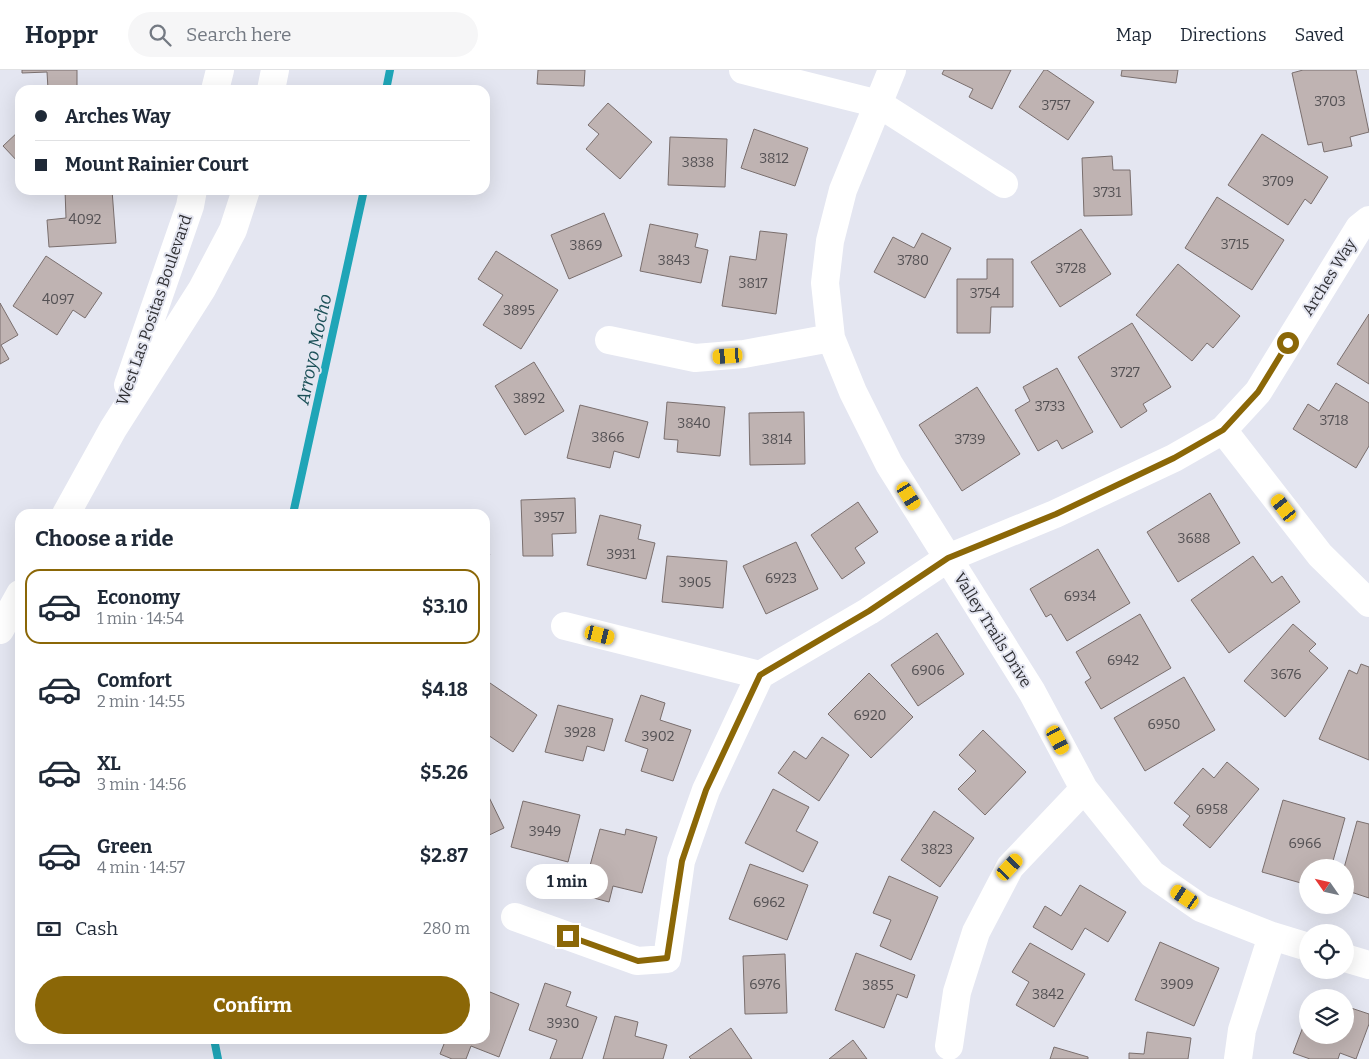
<!DOCTYPE html>
<html lang="en">
<head>
<meta charset="utf-8">
<style>
  :root { --surface:#fff; --page:#f6f6f7; --text:#1f2937; --muted:#747a83; --line:#e0e1e3; --accent:#8b6707 }
  body { margin:0; font-family:Bitter,serif; background:var(--page); color:var(--text); height:100vh; display:flex; flex-direction:column; font-size:19px; white-space:nowrap }
  * { box-sizing:border-box; margin:0 }
  p { font-size:16px; color:var(--muted) }
  .icon { flex:none; width:28px; height:28px; fill:none; stroke:currentColor; stroke-width:2; stroke-linecap:round; stroke-linejoin:round }
  .map { position:relative; flex:1; overflow:hidden }
  .drawer { position:absolute; left:15px; top:439px; width:475px; height:535px; display:flex; flex-direction:column; background:var(--surface); border-radius:15px; box-shadow:0 5px 20px #0002 }
  .drawer>* { flex:none }
  .hud { position:absolute; left:15px; top:15px; width:475px; height:110px; border-radius:15px; box-shadow:0 5px 20px #0002; display:grid; align-content:center; height:110px; padding:0 20px; background:var(--surface) }
  .needle { width:32px; rotate:304deg }
  .fabs { position:absolute; left:1299px; top:789px; display:grid; gap:10px }
  .fabs a { display:grid; place-items:center; width:55px; height:55px; border-radius:50%; background:var(--surface); box-shadow:0 5px 20px #0002; font-size:25px }
  .end { position:absolute; width:22px; height:22px; margin:-11px; border:6px solid #8b6707; background:#fff; box-shadow:0 0 0 2px #fff }
  .from { border-radius:50% }
  .bubble { position:absolute; height:35px; border-radius:18px; background:var(--surface); box-shadow:0 5px 20px #0002; font-size:16px; font-weight:700; line-height:35px; text-align:center }
  .car { position:absolute; width:15px; height:30px; margin:-15px -8px; border-radius:6px; box-shadow:0 0 4px 1px #0007; background:linear-gradient(#f5c518 24%,#345 0 40%,#f5c518 0 76%,#345 0 86%,#f5c518 0) }
  .hud b { display:flex; align-items:center; gap:18px; height:48px; font-size:19px }
  .hud b+b { border-top:1px solid var(--line) }
  .hud i { width:12px; height:12px; background:var(--text) }
  ul { padding:0; list-style:none }
  li { display:flex; align-items:center; gap:15px; height:75px; margin:0 10px 8px; padding:0 10px; border:2px solid transparent; border-radius:15px }
  li div { flex:1 }
  li b { display:block; font-size:19px }
  li em { font-style:normal; font-weight:700 }
  li.selected { border-color:var(--accent) }
  li>.icon { width:45px; height:45px; stroke-width:1.5 }
  h2 { padding:0 20px; font-size:22px; line-height:60px }
  .pay { display:flex; align-items:center; gap:12px; height:55px; padding:0 20px; font-size:19px }
  .pay p { margin-inline-start:auto }
  .cta { display:flex; gap:10px; margin-top:auto; padding:10px 20px }
  .cta a { flex:1; height:58px; border-radius:30px; background:var(--accent); color:#fff; font-size:20px; font-weight:700; line-height:58px; text-align:center }
  header { display:flex; align-items:center; gap:30px; box-sizing:border-box; height:70px; padding:0 25px; background:var(--surface); border-bottom:1px solid var(--line) }
  header strong { font-size:24px }
  nav { display:flex; gap:28px; margin-inline-start:auto; font-size:18px }
  .search { width:350px; height:45px; background:var(--page); display:flex; align-items:center; gap:12px; box-sizing:border-box; padding:0 18px; border-radius:28px; color:var(--muted); font-size:19px }
  .map>svg:first-child { display:block }
  .lines { fill:none; stroke-linecap:round; stroke-linejoin:round }
  .stream { stroke:#1fa5b7; stroke-width:8 }
  .building { fill:#bfb3b2; stroke:#7a6f6e }
  .minor { stroke:#fff; stroke-width:28 }
  .secondary { stroke:#fff; stroke-width:28 }
  .route { stroke:#8b6707; stroke-width:6 }
  .labels { text-anchor:middle; dominant-baseline:central; stroke-width:4; stroke-linejoin:round; paint-order:stroke }
  .number-label { font-size:14px; fill:#545154 }
  .street-label { font-size:16px; fill:#303034; stroke:#e4e6f1 }
  .water-label { font-size:18px; font-style:italic; fill:#1c5058; stroke:#e4e6f1 }
</style>
</head>
<body>
<header>
<strong>Hoppr</strong>
<div class="search"><svg class="icon" aria-label="search" viewBox="0 0 24 24"><circle cx="10" cy="10" r="6"/><path d="M15 15l6 6"/></svg>Search here</div>
<nav><a>Map</a><a>Directions</a><a>Saved</a></nav>
</header>
<div class="map">
<svg width="1369" height="989" viewBox="0 0 1369 989">
  <rect width="100%" height="100%" fill="#e4e6f1"/>
  <g class="lines">
    <path class="stream" d="M386 20 390 0
      M293 444 364 120
      M214 969 218 989"/>
  </g>
  <path class="building" d="M22 0H77V17L48 19 47 2 22 3Z
    M538 0H585L584 16 537 14Z
    M944 0H1011L992 39 969 27 973 19 942 4Z
    M1044 0H1047L1094 32 1068 70 1019 37Z
    M1122 0H1178L1176 13 1121 6Z
    M1303 0H1356L1369 62 1350 67 1352 76 1324 82 1322 72 1308 75 1292 3Z
    M608 33 652 72 620 109 586 79 599 64 588 55Z
    M754 59 808 78 795 116 741 98Z
    M20 60V94L3 76Z
    M1262 64 1328 107 1311 134 1305 129 1288 155 1228 115Z
    M670 67 727 69 725 117 668 115Z
    M1112 86 1113 100H1130L1132 145 1084 146 1082 88Z
    M65 120H112L116 173 49 177 47 150 66 148Z
    M1217 127 1284 170 1252 220 1185 178Z
    M604 143 622 186 569 209 551 165Z
    M650 154 698 164 695 177 708 180 701 213 640 201Z
    M1081 159 1111 204 1060 237 1031 192Z
    M760 161 787 164 776 244 722 236 730 186 756 190Z
    M922 163 951 178 925 228 874 202 893 167 914 178Z
    M496 181 558 220 521 279 483 255 503 225 478 209Z
    M46 186 102 223 85 248 73 240 57 265 13 236Z
    M987 189H1013V237H991L990 263H957V209H987Z
    M1178 194 1240 246 1213 278 1207 273 1192 291 1136 245Z
    M0 233 18 265 1 275 9 289 0 294Z
    M1369 244V314L1337 294Z
    M1132 253 1171 317 1143 334 1147 341 1121 358 1078 287Z
    M534 292 564 341 525 365 495 316Z
    M1057 298 1093 362 1062 379 1057 370 1038 381 1015 340 1030 331 1023 317Z
    M1336 313 1369 333V376L1356 398 1293 359 1308 334 1319 341Z
    M977 317 1020 384 962 421 919 355Z
    M667 332 725 337 720 386 677 382 678 370 664 369Z
    M580 335 648 352 639 388 614 381 610 398 567 388Z
    M804 342 805 394 750 395 749 343Z
    M1210 423 1240 473 1178 512 1147 462Z
    M575 428 576 463 552 464 553 486H523L521 430Z
    M858 432 878 462 855 478 865 493 842 509 811 465Z
    M600 445 641 455 638 469 655 473 646 509 587 495Z
    M796 472 818 519 766 544 743 496Z
    M1098 479 1130 533 1067 571 1051 544 1046 547 1030 519Z
    M485 480 490 484 485 491Z
    M667 486 727 491 723 538 662 532Z
    M1253 486 1272 513 1282 506 1300 532 1229 583 1191 530Z
    M1140 544 1171 598 1101 639 1085 612 1091 608 1076 582Z
    M1293 554 1316 574 1309 581 1328 598 1285 647 1244 611Z
    M937 563 964 604 918 636 891 595Z
    M1361 594 1369 597V690L1319 669 1349 600 1357 604Z
    M869 603 913 647 871 688 828 644Z
    M1184 607 1215 660 1145 701 1114 648Z
    M490 613 537 645 513 682 485 663V620Z
    M641 625 665 633 660 650 691 660 673 711 641 701 648 679 625 671Z
    M558 635 613 649 604 681 587 676 583 691 545 682Z
    M983 660 1026 702 985 745 958 719 976 701 959 685Z
    M822 667 849 685 819 731 778 703 794 681 806 689Z
    M1227 692 1259 719 1210 778 1183 755 1190 746 1174 733 1203 698 1214 708Z
    M485 719 504 758 485 767Z
    M773 719 809 737 796 761 818 772 803 802 745 773Z
    M1283 730 1345 748 1331 798H1308V815L1262 802Z
    M523 731 580 745 568 792 511 777Z
    M934 741 974 768 940 817 901 790Z
    M1357 751 1369 754V828L1345 820V798H1344Z
    M600 759 625 765 626 759 657 767 642 823 613 816 609 832 582 825Z
    M750 794 808 815 787 870 729 849Z
    M889 806 938 827 911 890 880 876 891 850 873 843Z
    M1080 815 1126 842 1108 872 1085 858 1072 880 1033 857 1045 836 1061 846Z
    M1160 872 1219 898 1194 956 1135 930Z
    M1030 873 1085 904 1054 957 1016 935 1029 912 1012 902Z
    M856 883 915 905 907 928 897 924 884 958 835 940Z
    M785 884 787 943 745 944 743 886Z
    M545 913 571 922 566 936 597 947 582 989H550L557 970 529 960Z
    M490 922 519 934 499 987 471 976 466 989H452L440 984 446 969H485V935Z
    M1345 936 1369 944V954L1356 989 1340 983 1338 989H1310L1293 983 1308 944V965H1345Z
    M615 946 638 952 635 966 667 975 663 989H603Z
    M731 958 752 989H691L689 987Z
    M1147 962 1191 968 1188 989H1129V983L1144 984Z
    M853 970 867 989H829Z
    M1054 977 1088 987V989H1050Z"/>
  <g class="lines">
    <path class="minor" d="M743 0 879 34 1004 114
      M892 0 843 120 830 171 825 213 831 268 853 322 889 394 1032 622 1084 719 1152 804 1201 838 1272 866 1308 877
      M609 270 695 288 744 284 831 268
      M1223 360 1320 485 1369 533
      M565 556 760 605
      M515 847 637 891 667 889 681 791 706 720 760 605 869 541 948 488 1055 444 1174 388 1223 360 1258 322 1359 158 1369 150
      M1345 888 1369 895
      M949 976 957 922 976 862 1010 797 1084 719
      M1238 989 1242 960 1272 866"/>
    <path class="secondary" d="M215 20 220 0
      M271 20 275 0
      M128 315 190 136 193 120
      M66 444 113 359 202 219 233 160 246 120
      M0 560 20 524"/>
  </g>
  <g class="lines">
    <path class="route" d="M568 866 638 891 667 888 682 791 706 720 760 605 869 541 948 488 1056 444 1174 388 1223 360 1258 322 1288 273"/>
  </g>
  <g class="labels">
    <g class="number-label">
      <text x="1330" y="31">3703</text>
      <text x="1056" y="35">3757</text>
      <text x="774" y="88">3812</text>
      <text x="698" y="92">3838</text>
      <text x="1278" y="111">3709</text>
      <text x="1107" y="122">3731</text>
      <text x="85" y="149">4092</text>
      <text x="1235" y="174">3715</text>
      <text x="586" y="175">3869</text>
      <text x="674" y="190">3843</text>
      <text x="913" y="190">3780</text>
      <text x="1071" y="198">3728</text>
      <text x="753" y="213">3817</text>
      <text x="985" y="223">3754</text>
      <text x="58" y="229">4097</text>
      <text x="519" y="240">3895</text>
      <text x="1125" y="302">3727</text>
      <text x="529" y="328">3892</text>
      <text x="1050" y="336">3733</text>
      <text x="1334" y="350">3718</text>
      <text x="694" y="353">3840</text>
      <text x="608" y="367">3866</text>
      <text x="777" y="369">3814</text>
      <text x="970" y="369">3739</text>
      <text x="549" y="447">3957</text>
      <text x="1194" y="468">3688</text>
      <text x="621" y="484">3931</text>
      <text x="781" y="508">6923</text>
      <text x="695" y="512">3905</text>
      <text x="1080" y="526">6934</text>
      <text x="1123" y="590">6942</text>
      <text x="928" y="600">6906</text>
      <text x="1286" y="604">3676</text>
      <text x="870" y="645">6920</text>
      <text x="1164" y="654">6950</text>
      <text x="580" y="662">3928</text>
      <text x="658" y="666">3902</text>
      <text x="1212" y="739">6958</text>
      <text x="545" y="761">3949</text>
      <text x="1305" y="773">6966</text>
      <text x="937" y="779">3823</text>
      <text x="769" y="832">6962</text>
      <text x="765" y="914">6976</text>
      <text x="1177" y="914">3909</text>
      <text x="878" y="915">3855</text>
      <text x="1048" y="924">3842</text>
      <text x="563" y="953">3930</text>
    </g>
    <g class="street-label">
      <text transform="translate(1329 207) rotate(-58)">Arches Way</text>
      <text transform="translate(154 240) rotate(-71)">West Las Positas Boulevard</text>
      <text transform="translate(993 560) rotate(58)">Valley Trails Drive</text>
    </g>
    <g class="water-label">
      <text transform="translate(314 279) rotate(-78)">Arroyo Mocho</text>
    </g>
  </g>
</svg>
<div class="fabs">
<a><svg class="needle" viewBox="-14 -14 28 28"><path d="M0-13l5 13h-10z" fill="#e53935"/><path d="M0 13l5-13h-10z" fill="#747a83"/></svg></a>
<a><svg class="icon" aria-label="locate" viewBox="0 0 24 24"><circle cx="12" cy="12" r="6"/><path d="M12 2v4M12 18v4M2 12h4M18 12h4"/></svg></a>
<a><svg class="icon" aria-label="layers" viewBox="0 0 24 24"><path d="M12 4l9 5-9 5-9-5zM3 14l9 5 9-5"/></svg></a>
</div>
<i class="end from" style="left:1288px;top:273px"></i>
<i class="end" style="left:568px;top:866px"></i>
<div class="bubble" style="left:526px;top:794px;width:82px">1 min</div>
<i class="car" style="left:728px;top:286px;rotate:266deg"></i>
<i class="car" style="left:909px;top:426px;rotate:148deg"></i>
<i class="car" style="left:1284px;top:438px;rotate:322deg"></i>
<i class="car" style="left:600px;top:565px;rotate:104deg"></i>
<i class="car" style="left:1058px;top:670px;rotate:152deg"></i>
<i class="car" style="left:1010px;top:797px;rotate:43deg"></i>
<i class="car" style="left:1185px;top:827px;rotate:304deg"></i>
<div class="hud">
<b><i class="from"></i>Arches Way</b>
<b><i></i>Mount Rainier Court</b>
</div>
<section class="drawer">
<h2>Choose a ride</h2>
<ul>
<li class="selected"><svg class="icon" aria-label="car" viewBox="0 0 24 24"><path d="M5 17H2v-5l4-1 3-4h7l3 4 3 1v5h-3M9 17h6M6 11h13"/><circle cx="7" cy="17" r="2"/><circle cx="17" cy="17" r="2"/></svg><div><b>Economy</b><p>1 min · 14:54</p></div><em>$3.10</em></li>
<li><svg class="icon" aria-label="car" viewBox="0 0 24 24"><path d="M5 17H2v-5l4-1 3-4h7l3 4 3 1v5h-3M9 17h6M6 11h13"/><circle cx="7" cy="17" r="2"/><circle cx="17" cy="17" r="2"/></svg><div><b>Comfort</b><p>2 min · 14:55</p></div><em>$4.18</em></li>
<li><svg class="icon" aria-label="car" viewBox="0 0 24 24"><path d="M5 17H2v-5l4-1 3-4h7l3 4 3 1v5h-3M9 17h6M6 11h13"/><circle cx="7" cy="17" r="2"/><circle cx="17" cy="17" r="2"/></svg><div><b>XL</b><p>3 min · 14:56</p></div><em>$5.26</em></li>
<li><svg class="icon" aria-label="car" viewBox="0 0 24 24"><path d="M5 17H2v-5l4-1 3-4h7l3 4 3 1v5h-3M9 17h6M6 11h13"/><circle cx="7" cy="17" r="2"/><circle cx="17" cy="17" r="2"/></svg><div><b>Green</b><p>4 min · 14:57</p></div><em>$2.87</em></li>
</ul>
<div class="pay"><svg class="icon" aria-label="cash" viewBox="0 0 24 24"><path d="M3 7h18v10H3z"/><circle cx="12" cy="12" r="2"/></svg>Cash<p>280 m</p></div>
<div class="cta"><a>Confirm</a></div>
</section>
</div>
</body>
</html>
